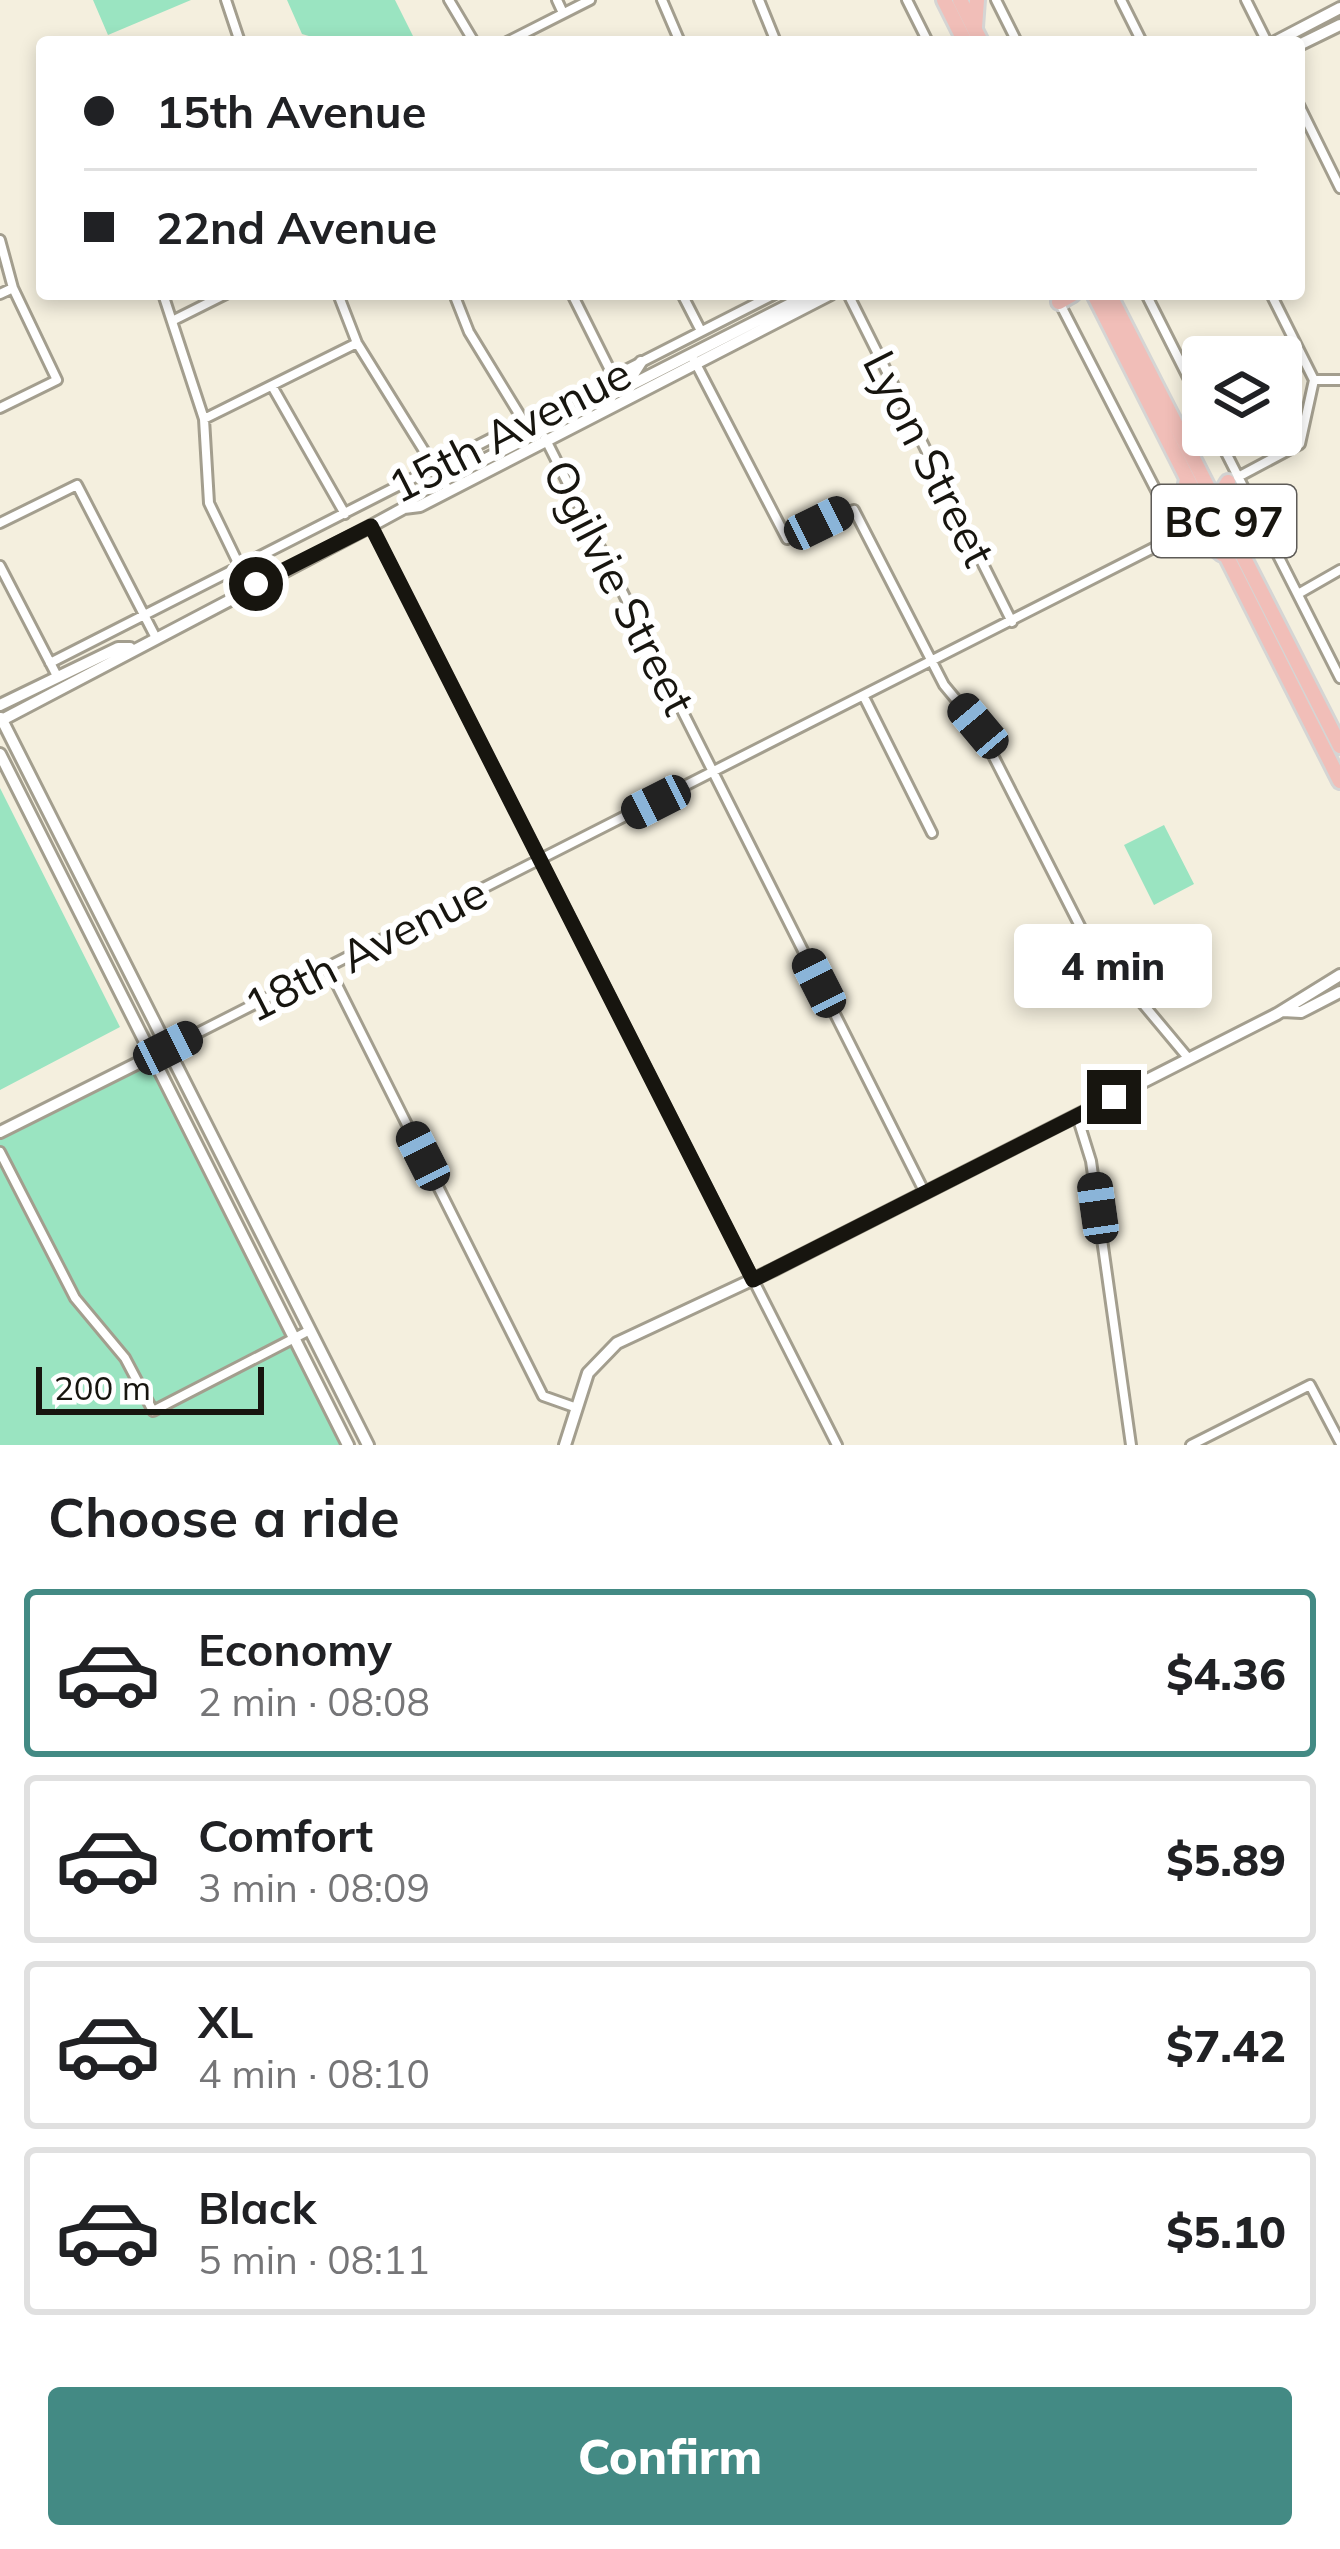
<!DOCTYPE html>
<html lang="en">
<head>
<meta charset="utf-8">
<style>
  :root { --surface:#fff; --page:#f6f6f6; --text:#202124; --muted:#757577; --line:#e0e0e0; --accent:#438a84 }
  body { margin:0; font-family:Mulish,sans-serif; background:var(--page); color:var(--text); height:100vh; display:flex; flex-direction:column; font-size:45px; white-space:nowrap }
  * { box-sizing:border-box; margin:0 }
  p { font-size:39px; color:var(--muted) }
  .icon { flex:none; width:66px; height:66px; fill:none; stroke:currentColor; stroke-width:2; stroke-linecap:round; stroke-linejoin:round }
  .map { position:relative; height:1445px; overflow:hidden }
  .sheet { display:flex; flex-direction:column; background:var(--surface); flex:1 }
  .sheet>* { flex:none }
  .banner { position:absolute; left:36px; top:36px; width:1269px; height:264px; border-radius:12px; box-shadow:0 6px 18px #0003; display:grid; align-content:center; height:264px; padding:0 48px; background:var(--surface) }
  .controls { position:absolute; left:1182px; top:336px; display:grid; gap:24px }
  .controls a { display:grid; place-items:center; width:120px; height:120px; border-radius:12px; background:var(--surface); box-shadow:0 6px 18px #0003; font-size:60px }
  .scale { position:absolute; left:36px; bottom:30px; width:228px; box-sizing:border-box; padding-left:12px; border:6px solid #17150f; border-top:0; font-size:33px; line-height:42px; white-space:nowrap; color:#17150f; -webkit-text-stroke:9px #fff; paint-order:stroke }
  .end { position:absolute; width:54px; height:54px; margin:-27px; border:15px solid #17150f; background:#fff; box-shadow:0 0 0 6px #fff }
  .from { border-radius:50% }
  .bubble { position:absolute; height:84px; border-radius:12px; background:var(--surface); box-shadow:0 6px 18px #0003; font-size:39px; font-weight:800; line-height:84px; text-align:center }
  .car { position:absolute; width:36px; height:72px; margin:-36px -18px; border-radius:15px; box-shadow:0 0 9px 3px #0007; background:linear-gradient(#222 24%,#8ab4d8 0 40%,#222 0 76%,#8ab4d8 0 86%,#222 0) }
  .banner b { display:flex; align-items:center; gap:42px; height:114px; font-size:45px }
  .banner b+b { border-top:3px solid var(--line) }
  .banner i { width:30px; height:30px; background:var(--text) }
  ul { padding:0; list-style:none }
  li { display:flex; align-items:center; gap:36px; height:168px; margin:0 24px 18px; padding:0 24px; border:6px solid var(--line); border-radius:12px }
  li div { flex:1 }
  li b { display:block; font-size:45px }
  li em { font-style:normal; font-weight:800 }
  li.current { border-color:var(--accent) }
  li>.icon { width:108px; height:108px; stroke-width:1.5 }
  h2 { padding:0 48px; font-size:54px; line-height:144px }
  .cta { display:flex; gap:24px; margin-top:auto; padding:24px 48px }
  .cta a { flex:1; height:138px; border-radius:12px; background:var(--accent); color:#fff; font-size:48px; font-weight:800; line-height:138px; text-align:center }
  .map>svg:first-child { display:block }
  .green { fill:#9ae4c1 }
  .lines { fill:none; stroke-linecap:round; stroke-linejoin:round }
  .street-casing { stroke:#a39e8e; stroke-width:14 }
  .secondary-casing { stroke:#a39e8e; stroke-width:16 }
  .highway-casing { stroke:#d5d5d4; stroke-width:20 }
  .street { stroke:#fff; stroke-width:8 }
  .secondary { stroke:#fff; stroke-width:10 }
  .highway { stroke:#f1beb8; stroke-width:14 }
  .route { stroke:#17150f; stroke-width:15 }
  .labels { text-anchor:middle; dominant-baseline:central; stroke-width:12; stroke-linejoin:round; paint-order:stroke }
  .shield { fill:#fff; stroke:#5d5b57; stroke-width:3 }
  .shield-label { font-size:42px; font-weight:bold; fill:#17150f }
  .street-label { font-size:45px; fill:#17150f; stroke:#fff }
</style>
</head>
<body>
<div class="map">
<svg width="1340" height="1445" viewBox="0 0 1340 1445">
  <rect width="100%" height="100%" fill="#f4efde"/>
  <path class="green" d="M93 0H191L108 35Z
    M287 0H395L416 42H329L302 34Z
    M0 788 120 1027 0 1090Z
    M1164 825 1194 884 1154 905 1124 845Z
    M152 1057 349 1445H0V1134Z"/>
  <g class="lines">
    <g class="street-casing">
      <path id="street" d="M226 0 240 42
        M449 0 474 42
        M557 0 563 13
        M662 0 680 42
        M759 0 776 42
        M907 0 928 42
        M996 0 1017 42
        M1121 0 1142 42
        M1246 0 1267 42
        M507 42 590 0
        M1299 105 1340 188
        M0 240 13 288 57 380 0 408
        M0 294 13 288
        M163 294 204 419 209 503 240 567
        M338 294 357 343 449 491
        M454 294 469 332 524 422
        M572 294 613 376
        M682 294 701 331
        M848 294 1012 622
        M1146 294 1203 407
        M1271 294 1314 380
        M176 319 226 294
        M694 360 787 539 854 510 944 685 978 726 1083 932 1189 1059
        M1314 380H1340
        M272 386 345 514
        M204 419 357 343
        M1217 435 1340 678
        M545 438 925 1193
        M1238 477 1300 444 1314 380
        M0 523 77 485 155 636
        M371 526 837 1445
        M0 566 57 676
        M1298 594 1340 570
        M50 663 775 294
        M864 697 932 833
        M328 967 543 1396 577 1408
        M168 1048 1179 535 1055 294
        M1077 1116 1091 1161 1131 1445
        M0 1152 75 1298 125 1358 153 1411 310 1330
        M1191 1445 1310 1385 1340 1442"/>
    </g>
    <g class="secondary-casing">
      <path id="secondary" d="M1275 42 1340 8
        M1299 45 1340 25
        M627 384 641 362
        M404 508 420 506 831 294
        M0 705 118 648H130
        M1 718 368 1445
        M0 721 371 526 404 508 413 496 810 294
        M0 754 348 1445
        M1283 1011 1301 1012 1340 992
        M0 1132 154 1055
        M565 1445 588 1373 617 1343 773 1270 1277 1014 1340 975"/>
    </g>
    <g class="highway-casing">
      <path id="highway" d="M944 0 965 42
        M960 0 981 42
        M975 27 977 0
        M1094 294 1340 781
        M1109 294 1340 746
        M1059 302 1073 294
        M1215 503 1228 482
        M1179 535 1186 515V483
        M1179 535 1203 539 1222 554"/>
    </g>
    <use href="#street" class="street"/>
    <use href="#secondary" class="secondary"/>
    <use href="#highway" class="highway"/>
  </g>
  <g class="lines">
    <path class="route" d="M256 584 371 526 753 1280 1114 1097"/>
  </g>
  <g class="labels">
    <rect class="shield" x="1152" y="485" width="144" height="72" rx="9"/>
    <g class="shield-label">
      <text x="1224" y="521">BC 97</text>
    </g>
    <g class="street-label">
      <text transform="translate(509 429) rotate(-27)">15th Avenue</text>
      <text transform="translate(930 458) rotate(63)">Lyon Street</text>
      <text transform="translate(620 587) rotate(63)">Ogilvie Street</text>
      <text transform="translate(365 948) rotate(-27)">18th Avenue</text>
    </g>
  </g>
</svg>
<div class="controls">
<a><svg class="icon" aria-label="layers" viewBox="0 0 24 24"><path d="M12 4l9 5-9 5-9-5zM3 14l9 5 9-5"/></svg></a>
</div>
<div class="scale">200 m</div>
<i class="end from" style="left:256px;top:584px"></i>
<i class="end" style="left:1114px;top:1097px"></i>
<div class="bubble" style="left:1014px;top:924px;width:198px">4 min</div>
<i class="car" style="left:819px;top:523px;rotate:64deg"></i>
<i class="car" style="left:978px;top:726px;rotate:320deg"></i>
<i class="car" style="left:656px;top:802px;rotate:243deg"></i>
<i class="car" style="left:819px;top:983px;rotate:333deg"></i>
<i class="car" style="left:168px;top:1048px;rotate:63deg"></i>
<i class="car" style="left:423px;top:1156px;rotate:333deg"></i>
<i class="car" style="left:1098px;top:1208px;rotate:352deg"></i>
<div class="banner">
<b><i class="from"></i>15th Avenue</b>
<b><i></i>22nd Avenue</b>
</div>
</div>
<section class="sheet">
<h2>Choose a ride</h2>
<ul>
<li class="current"><svg class="icon" aria-label="car" viewBox="0 0 24 24"><path d="M5 17H2v-5l4-1 3-4h7l3 4 3 1v5h-3M9 17h6M6 11h13"/><circle cx="7" cy="17" r="2"/><circle cx="17" cy="17" r="2"/></svg><div><b>Economy</b><p>2 min · 08:08</p></div><em>$4.36</em></li>
<li><svg class="icon" aria-label="car" viewBox="0 0 24 24"><path d="M5 17H2v-5l4-1 3-4h7l3 4 3 1v5h-3M9 17h6M6 11h13"/><circle cx="7" cy="17" r="2"/><circle cx="17" cy="17" r="2"/></svg><div><b>Comfort</b><p>3 min · 08:09</p></div><em>$5.89</em></li>
<li><svg class="icon" aria-label="car" viewBox="0 0 24 24"><path d="M5 17H2v-5l4-1 3-4h7l3 4 3 1v5h-3M9 17h6M6 11h13"/><circle cx="7" cy="17" r="2"/><circle cx="17" cy="17" r="2"/></svg><div><b>XL</b><p>4 min · 08:10</p></div><em>$7.42</em></li>
<li><svg class="icon" aria-label="car" viewBox="0 0 24 24"><path d="M5 17H2v-5l4-1 3-4h7l3 4 3 1v5h-3M9 17h6M6 11h13"/><circle cx="7" cy="17" r="2"/><circle cx="17" cy="17" r="2"/></svg><div><b>Black</b><p>5 min · 08:11</p></div><em>$5.10</em></li>
</ul>
<div class="cta"><a>Confirm</a></div>
</section>
</body>
</html>
